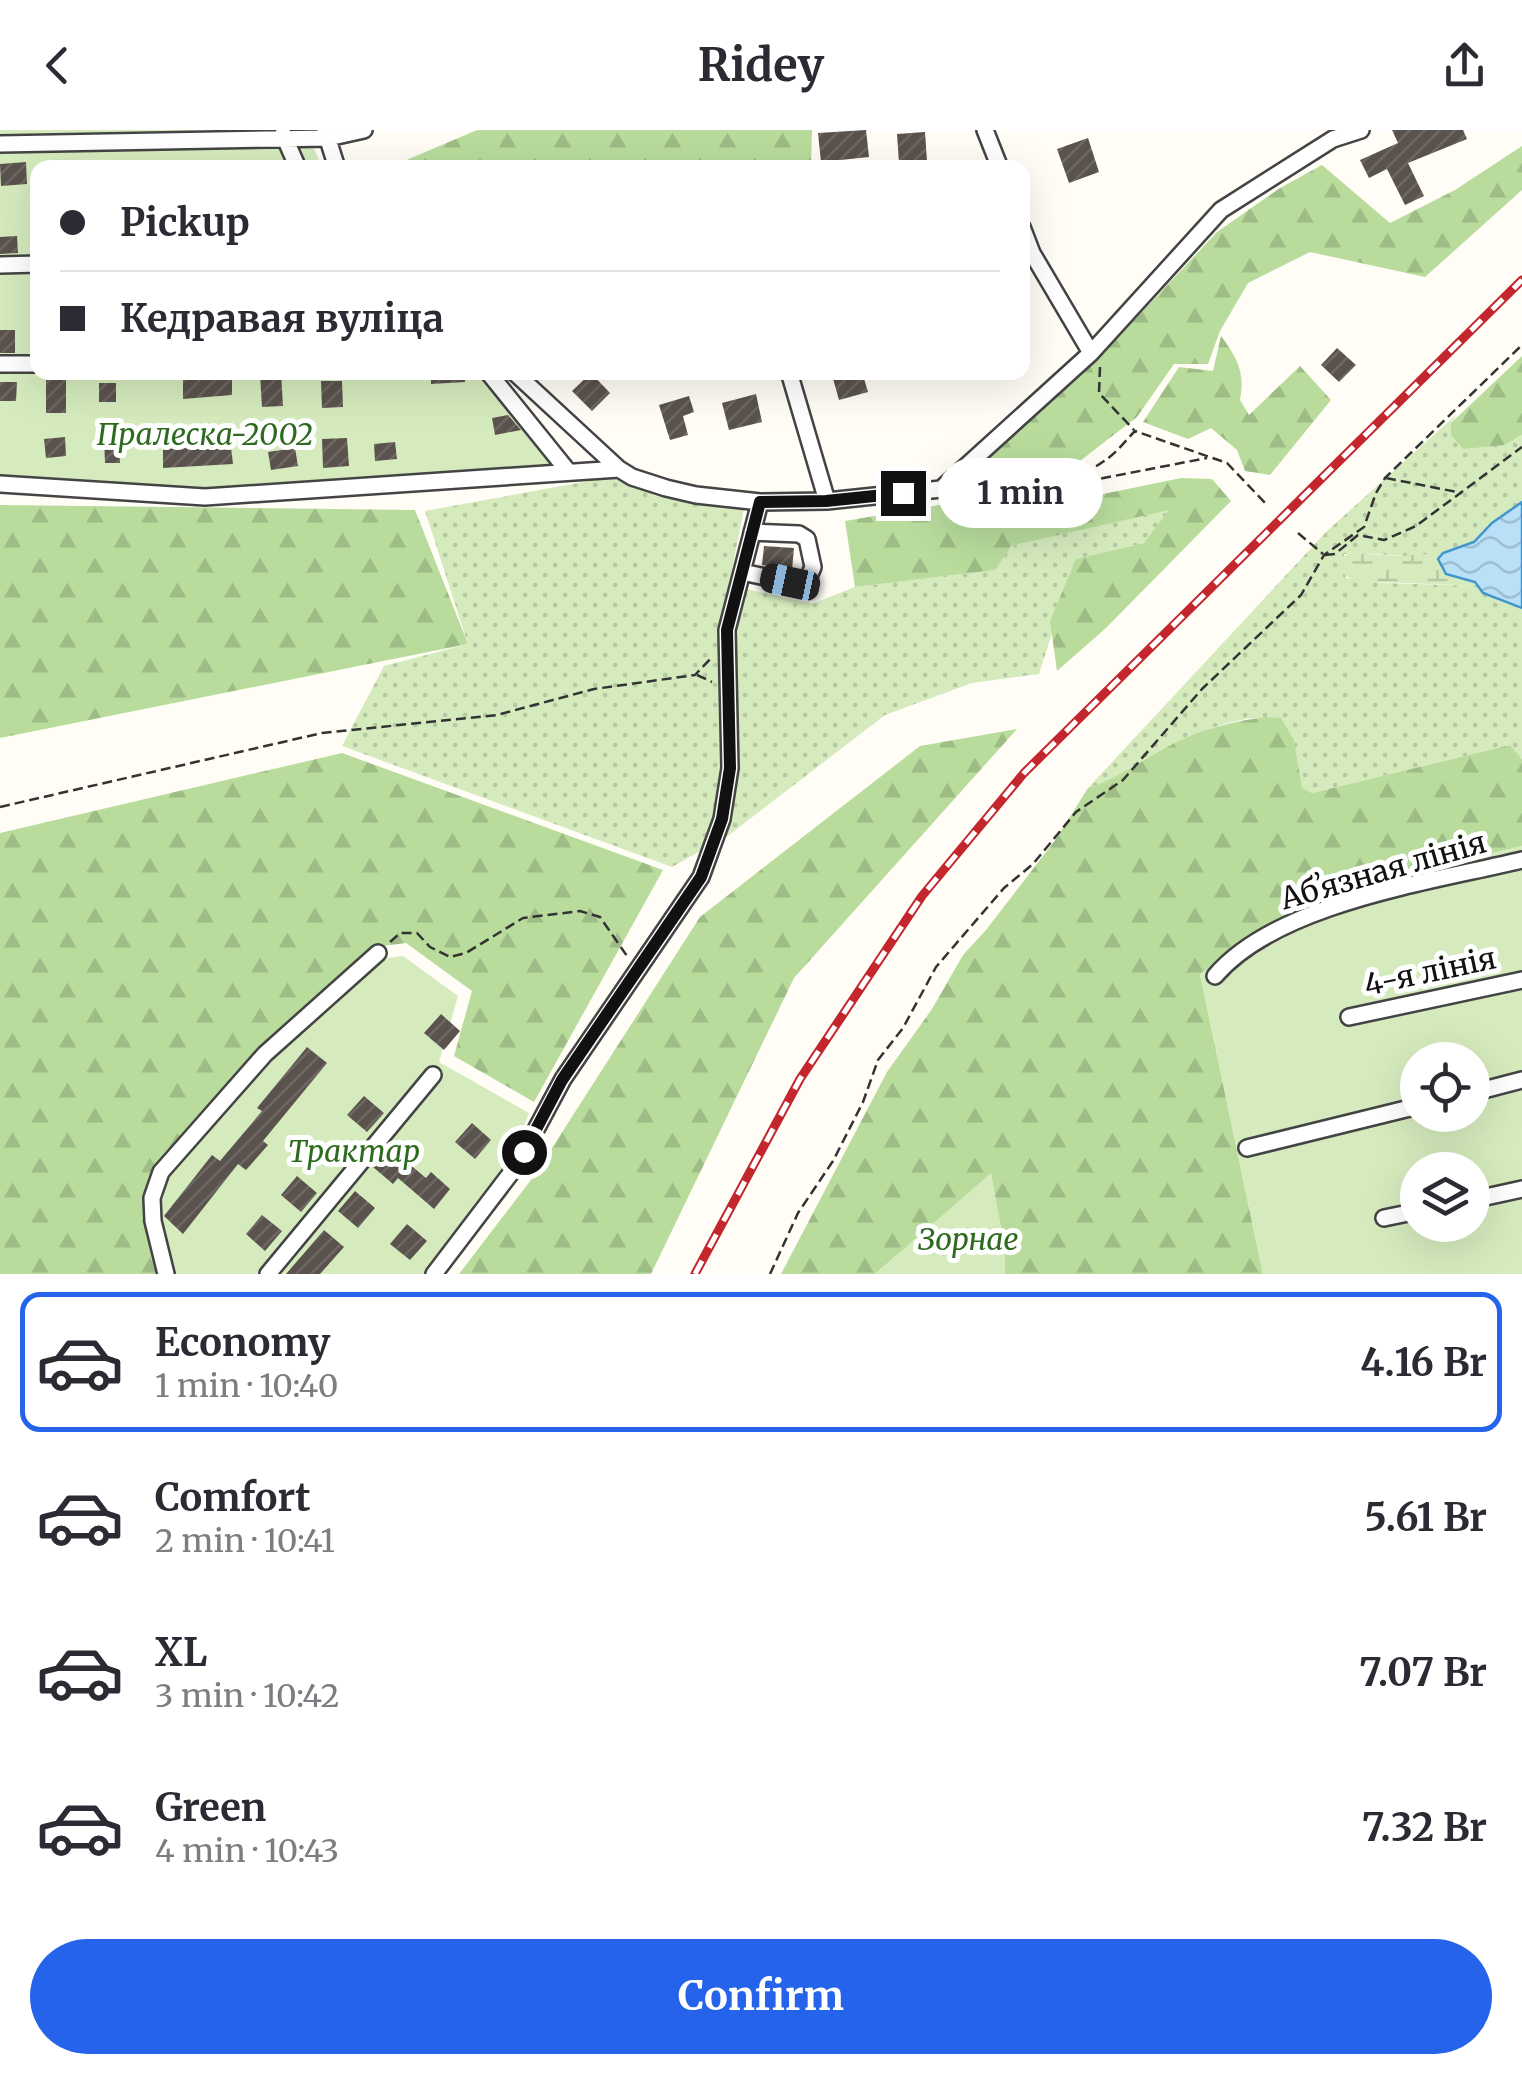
<!DOCTYPE html>
<html lang="en">
<head>
<meta charset="utf-8">
<style>
  :root { --surface:#fff; --page:#f2f2f3; --text:#2b2b33; --muted:#7c7c81; --line:#e1e1e2; --accent:#2563eb }
  body { margin:0; font-family:Merriweather,serif; background:var(--page); color:var(--text); height:100vh; display:flex; flex-direction:column; font-size:38px; white-space:nowrap }
  * { box-sizing:border-box; margin:0 }
  p { font-size:32px; color:var(--muted) }
  .icon { flex:none; width:55px; height:55px; fill:none; stroke:currentColor; stroke-width:2; stroke-linecap:round; stroke-linejoin:round }
  .map { position:relative; height:1144px; overflow:hidden }
  .details { display:flex; flex-direction:column; background:var(--surface); flex:1 }
  .details>* { flex:none }
  .hud { position:absolute; left:30px; top:30px; width:1000px; height:220px; border-radius:20px; box-shadow:0 10px 40px #0002; display:grid; align-content:center; height:220px; padding:0 30px; background:var(--surface) }
  .buttons { position:absolute; left:1400px; top:912px; display:grid; gap:20px }
  .buttons a { display:grid; place-items:center; width:90px; height:90px; border-radius:50%; background:var(--surface); box-shadow:0 10px 40px #0002; font-size:50px }
  .end { position:absolute; width:45px; height:45px; margin:-22px; border:12px solid #111; background:#fff; box-shadow:0 0 0 5px #fff }
  .from { border-radius:50% }
  .bubble { position:absolute; height:70px; border-radius:35px; background:var(--surface); box-shadow:0 10px 40px #0002; font-size:32px; font-weight:700; line-height:70px; text-align:center }
  .car { position:absolute; width:30px; height:60px; margin:-30px -15px; border-radius:12px; box-shadow:0 0 8px 2px #0007; background:linear-gradient(#222 24%,#8ab4d8 0 40%,#222 0 76%,#8ab4d8 0 86%,#222 0) }
  .hud b { display:flex; align-items:center; gap:35px; height:95px; font-size:38px }
  .hud b+b { border-top:2px solid var(--line) }
  .hud i { width:25px; height:25px; background:var(--text) }
  ul { padding:18px 0 0; list-style:none }
  li { display:flex; align-items:center; gap:30px; height:140px; margin:0 20px 15px; padding:0 10px; border:5px solid transparent; border-radius:20px }
  li div { flex:1 }
  li b { display:block; font-size:38px }
  li em { font-style:normal; font-weight:700 }
  li.active { border-color:var(--accent) }
  li>.icon { width:90px; height:90px; stroke-width:1.5 }
  .action { display:flex; gap:20px; margin-top:auto; padding:20px 30px }
  .action a { flex:1; height:115px; border-radius:60px; background:var(--accent); color:#fff; font-size:40px; font-weight:700; line-height:115px; text-align:center }
  header { display:flex; justify-content:space-between; align-items:center; height:130px; padding:0 30px; background:var(--surface); font-size:45px; font-weight:700 }
  .map>svg:first-child { display:block }
  .grass { fill:url(#grass-dots) }
  .forest { fill:url(#forest-firs) }
  .wetland { fill:url(#wetland-marsh) }
  .garden { fill:#d5ebbd; fill-rule:evenodd }
  .water { fill:url(#water-waves); stroke:#3f96cf; stroke-width:2.5 }
  .building { fill:url(#building-hatch) }
  .lines { fill:none; stroke-linecap:round; stroke-linejoin:round }
  .minor-casing { stroke:#444; stroke-width:20 }
  .path { stroke:#333; stroke-width:2.5; stroke-dasharray:10 5; stroke-linecap:butt }
  .minor { stroke:#fff; stroke-width:15 }
  .rail-casing { stroke:#c4262e; stroke-width:9 }
  .rail { stroke:#fff; stroke-width:5; stroke-dasharray:15; stroke-linecap:butt }
  .route { stroke:#111; stroke-width:12 }
  .labels { text-anchor:middle; dominant-baseline:central; stroke-width:10; stroke-linejoin:round; paint-order:stroke }
  .park-label { font-size:30px; font-style:italic; fill:#2f6b1f; stroke:#fff }
  .street-label { font-size:30px; fill:#111; stroke:#fff }
</style>
</head>
<body>
<header><svg class="icon" aria-label="back" viewBox="0 0 24 24"><path d="M15 5l-7 7 7 7"/></svg>Ridey<svg class="icon" aria-label="share" viewBox="0 0 24 24"><path d="M12 15V3M7 8l5-5 5 5M5 13v7h14v-7"/></svg></header>
<div class="map">
<svg width="1522" height="1144" viewBox="0 0 1522 1144">
  <defs>
    <pattern id="grass-dots" width="8" height="8" patternUnits="userSpaceOnUse" patternTransform="scale(2.5)"><rect width="8" height="8" fill="#d5ebbd"/><path d="M2 2h.1M6 6h.1" fill="none" stroke="#b6c8a1" stroke-width="1.8" stroke-linecap="round"/></pattern>
    <pattern id="forest-firs" width="22" height="20" patternUnits="userSpaceOnUse" patternTransform="scale(2.5)"><rect width="22" height="20" fill="#b9dc9c"/><path d="M5 1l3.5 6h-7zM16 11l3.5 6h-7z" fill="#9ebc85"/></pattern>
    <pattern id="wetland-marsh" width="20" height="14" patternUnits="userSpaceOnUse" patternTransform="scale(2.5)"><rect width="20" height="14" fill="#d5ebbd"/><path d="M1 5h8M5 5V1M11 12h8M15 12V8" fill="none" stroke="#b6c8a1"/></pattern>
    <pattern id="water-waves" width="16" height="10" patternUnits="userSpaceOnUse" patternTransform="scale(2.5)"><rect width="16" height="10" fill="#b9e0f7"/><path d="M0 5q4-4 8 0t8 0" fill="none" stroke="#9ebfd3"/></pattern>
    <pattern id="building-hatch" width="6" height="6" patternUnits="userSpaceOnUse" patternTransform="scale(2.5)"><rect width="6" height="6" fill="#5a524d"/><path d="M-1 1l2-2M0 6l6-6M5 7l2-2" fill="none" stroke="#6d6662"/></pattern>
  </defs>
  <rect width="100%" height="100%" fill="#fffdf5"/>
  <path class="grass" d="M1457 284 1451 293 1516 309 1522 305V372C1511 379 1499 385 1490 394 1485 400 1481 407 1475 412 1439 439 1384 419 1344 424L1346 448 1384 453 1479 456 1483 463 1522 478V629L1510 615 1312 663 1302 659 1294 611 1281 589C1208 579 1153 638 1088 658L1327 401Z
    M611 347 656 366 744 378 729 455 812 474 855 457 994 440 1011 416 1171 379 1144 413 1076 429 1039 544 972 553 885 585 729 705 672 737 342 616 384 536 468 514 425 381Z"/>
  <path class="forest" d="M477 0H812L811 37H390Z
    M1522 16V60L1425 147 1310 122 1248 153 1220 201 1208 234H1174L1137 287 1050 354 974 361 963 350 1096 231 1217 102 1280 58 1322 35 1390 93 1455 60Z
    M1221 206C1238 229 1245 242 1240 270L1249 285 1300 236 1331 270 1270 345 1245 341 1237 320 1211 298 1188 309 1143 292 1179 237 1213 241Z
    M1522 226V305L1504 315 1463 319 1451 305V293Z
    M1181 348 1212 349 1231 371 1106 498 1057 541 1050 491 1076 429 1144 413 1169 380 1011 416 995 440 855 457 845 391 939 375 1011 376 1084 368Z
    M0 375 415 380 468 514 0 608Z
    M1266 587 1281 588 1294 610 1302 658 1312 663 1510 615 1522 629V716L1312 767 1200 844 1263 1144H1005V1120L991 1044 875 1144H781L887 942 932 879 963 825 986 800 1056 709 1088 658C1119 648 1144 629 1173 614 1201 599 1235 591 1266 587Z
    M1017 599 794 848 651 1144H459L534 1046 700 787 920 616Z
    M342 623 663 740 534 972 454 926 472 861 406 813 375 817 155 1039 160 1144H0V703Z"/>
  <path class="wetland" d="M1354 423 1400 426 1443 423 1439 429 1446 444 1475 452 1479 456 1354 451 1338 440C1339 428 1342 425 1354 423Z"/>
  <path class="garden" d="M0 0H306L322 37 38 38V242L486 243 567 340 205 367 0 353Z
    M1522 716V1144H1263L1200 844 1312 767ZM1418 930H1472V985H1418ZM1418 1040H1472V1095H1418Z
    M403 826 458 866 439 932 529 983 511 1032 426 1144H172L159 1090 166 1044 270 928 380 829Z
    M991 1043 1005 1120V1144H875Z"/>
  <path class="water" d="M1522 372V478L1483 463 1475 452 1446 444 1438 429 1443 423 1474 412 1492 393Z"/>
  <path class="building" d="M866 0 869 27 821 32 818 3Z
    M1392 0H1463L1467 9 1408 33 1424 66 1405 75 1387 39 1369 48 1360 30 1398 13Z
    M925 2 927 31 899 33 897 4Z
    M1088 8 1099 42 1069 53 1057 19Z
    M26 32 27 54 1 56 0 34Z
    M17 106 18 123 0 124V107Z
    M0 200H15V223H0Z
    M1337 218 1356 235 1339 252 1321 235Z
    M431 242H465V252L431 254Z
    M841 242H862L868 262 839 270 832 245Z
    M183 243H201V248H232V265L183 269Z
    M281 243 283 276 262 277 260 244Z
    M591 243 610 263 592 281 572 261Z
    M46 250H66V283H46Z
    M321 251H342L343 277 322 278Z
    M0 252H17L16 271H0Z
    M99 253H116V272H99Z
    M756 264 762 292 729 300 722 273Z
    M689 266 694 282 683 286 688 305 670 310 659 275Z
    M508 285 521 300 495 305 492 288Z
    M65 307 66 326 46 328 44 309Z
    M119 307 120 333H105L104 308Z
    M347 308 349 336 323 338 322 309Z
    M225 310 226 318 231 317 233 334 163 338V317H210V312Z
    M395 312 397 329 375 331 374 314Z
    M295 318 298 336 271 340 268 322Z
    M764 416 794 418 792 440 762 435Z
    M441 884 460 901 444 920 424 903Z
    M307 917 327 933 263 1011 268 1015 246 1040 238 1034 183 1104 164 1086 212 1025 220 1031 262 981 257 978Z
    M364 966 384 983 367 1002 347 985Z
    M472 993 491 1010 475 1029 455 1012Z
    M390 1018 426 1048 431 1042 450 1059 434 1079 398 1048 393 1054 373 1037Z
    M297 1046 317 1063 301 1082 281 1065Z
    M355 1061 375 1078 358 1098 338 1081Z
    M262 1085 282 1101 265 1121 246 1104Z
    M407 1094 427 1111 410 1130 390 1114Z
    M324 1100 344 1117 320 1144H286Z"/>
  <g class="lines">
    <g class="minor-casing">
      <path id="minor" d="M325 0 337 38
        M985 0 1000 38
        M283 4 298 38
        M0 14 328 8 364 0
        M1022 97 1032 123 1091 223
        M0 135 38 134
        M0 234H38
        M488 242 567 340
        M514 242 619 339 632 347 666 358 696 365 760 372 827 371 941 359 1091 223 1221 80 1333 9 1361 0
        M789 242 827 371
        M0 354 205 367 619 339
        M742 442 789 452 807 451 813 437 807 409 799 404 752 402
        M1215 846C1277 773 1431 752 1522 730
        M1349 887 1522 850
        M1472 963 1522 950
        M1247 1018 1418 976
        M1472 1070 1522 1059
        M1384 1088 1418 1081
        M166 1144 153 1091 152 1068 161 1042 265 924 378 823
        M268 1144 433 945
        M434 1144 517 1035 563 949 701 747 722 689 730 638 727 500 760 372"/>
    </g>
    <path class="path" d="M1100 237 1099 263 1134 300
      M1386 348 1462 363
      M967 357C1005 376 1075 353 1107 329 1117 322 1126 310 1135 301L1227 333 1268 376
      M1057 357 1207 328
      M1298 403 1323 424
      M1325 425 1335 424 1358 405 1384 410 1416 396 1522 317
      M697 545 712 552
      M0 677 322 603 497 585 594 559 695 545 712 527
      M390 812 400 803H417L430 817 450 827 466 823 523 788 580 781 600 787 627 826
      M770 1144 798 1083 833 1031 863 972 878 930 903 898 936 837 1004 758 1033 734 1076 682 1123 650 1202 559 1301 465 1324 425 1364 397 1376 363 1385 348 1522 215"/>
    <use href="#minor" class="minor"/>
    <g class="rail-casing">
      <path id="rail" d="M695 1144 800 949 922 766 1024 643 1522 150"/>
    </g>
    <use href="#rail" class="rail"/>
  </g>
  <g class="lines">
    <path class="route" d="M524 1022 562 950 701 747 722 689 730 638 727 500 760 372 826 371 903 363"/>
  </g>
  <g class="labels">
    <g class="park-label">
      <text x="205" y="304">Пралеска-2002</text>
      <text x="354" y="1021">Трактар</text>
      <text x="968" y="1109">Зорнае</text>
    </g>
    <g class="street-label">
      <text transform="translate(1383 740) rotate(-16)">Абʼязная лінія</text>
      <text transform="translate(1430 841) rotate(-12)">4-я лінія</text>
    </g>
  </g>
</svg>
<div class="buttons">
<a><svg class="icon" aria-label="locate" viewBox="0 0 24 24"><circle cx="12" cy="12" r="6"/><path d="M12 2v4M12 18v4M2 12h4M18 12h4"/></svg></a>
<a><svg class="icon" aria-label="layers" viewBox="0 0 24 24"><path d="M12 4l9 5-9 5-9-5zM3 14l9 5 9-5"/></svg></a>
</div>
<i class="end from" style="left:524px;top:1022px"></i>
<i class="end" style="left:903px;top:363px"></i>
<div class="bubble" style="left:938px;top:328px;width:165px">1 min</div>
<i class="car" style="left:790px;top:452px;rotate:282deg"></i>
<div class="hud">
<b><i class="from"></i>Pickup</b>
<b><i></i>Кедравая вуліца</b>
</div>
</div>
<section class="details">
<ul>
<li class="active"><svg class="icon" aria-label="car" viewBox="0 0 24 24"><path d="M5 17H2v-5l4-1 3-4h7l3 4 3 1v5h-3M9 17h6M6 11h13"/><circle cx="7" cy="17" r="2"/><circle cx="17" cy="17" r="2"/></svg><div><b>Economy</b><p>1 min · 10:40</p></div><em>4.16 Br</em></li>
<li><svg class="icon" aria-label="car" viewBox="0 0 24 24"><path d="M5 17H2v-5l4-1 3-4h7l3 4 3 1v5h-3M9 17h6M6 11h13"/><circle cx="7" cy="17" r="2"/><circle cx="17" cy="17" r="2"/></svg><div><b>Comfort</b><p>2 min · 10:41</p></div><em>5.61 Br</em></li>
<li><svg class="icon" aria-label="car" viewBox="0 0 24 24"><path d="M5 17H2v-5l4-1 3-4h7l3 4 3 1v5h-3M9 17h6M6 11h13"/><circle cx="7" cy="17" r="2"/><circle cx="17" cy="17" r="2"/></svg><div><b>XL</b><p>3 min · 10:42</p></div><em>7.07 Br</em></li>
<li><svg class="icon" aria-label="car" viewBox="0 0 24 24"><path d="M5 17H2v-5l4-1 3-4h7l3 4 3 1v5h-3M9 17h6M6 11h13"/><circle cx="7" cy="17" r="2"/><circle cx="17" cy="17" r="2"/></svg><div><b>Green</b><p>4 min · 10:43</p></div><em>7.32 Br</em></li>
</ul>
<div class="action"><a>Confirm</a></div>
</section>
</body>
</html>
